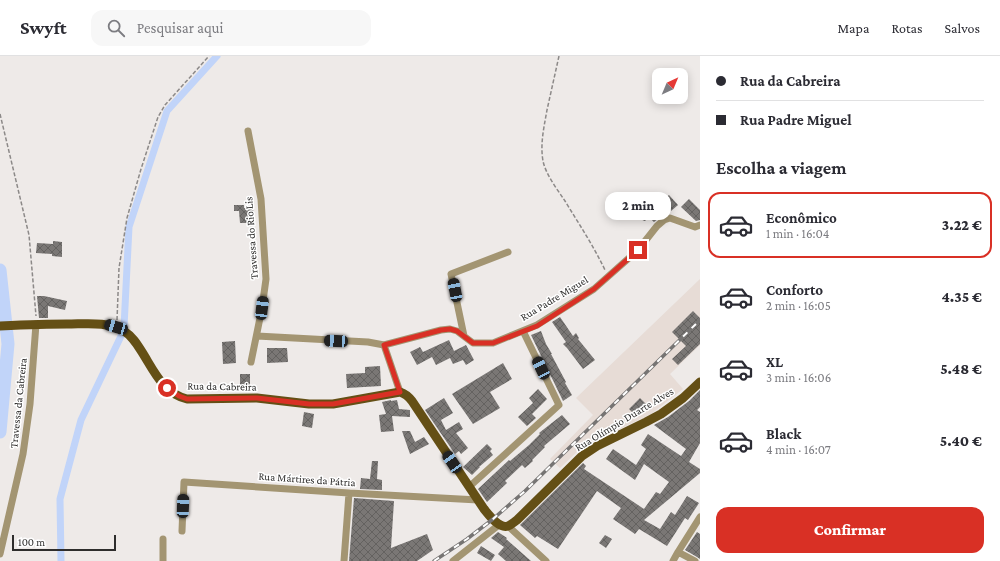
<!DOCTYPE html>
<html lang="pt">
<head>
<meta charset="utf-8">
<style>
  :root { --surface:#fff; --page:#f7f7f7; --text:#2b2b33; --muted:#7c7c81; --line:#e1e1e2; --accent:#d93025 }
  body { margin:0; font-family:"Crimson Pro",serif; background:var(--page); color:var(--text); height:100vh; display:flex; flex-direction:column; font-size:15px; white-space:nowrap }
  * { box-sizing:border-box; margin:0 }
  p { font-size:13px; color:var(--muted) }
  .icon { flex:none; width:22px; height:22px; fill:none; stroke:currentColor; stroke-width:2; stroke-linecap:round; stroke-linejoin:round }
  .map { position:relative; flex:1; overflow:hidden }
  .panel { display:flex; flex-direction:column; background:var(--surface); width:300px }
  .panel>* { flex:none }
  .guide { display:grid; align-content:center; height:88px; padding:0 16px; background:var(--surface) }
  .needle { width:26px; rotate:44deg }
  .fabs { position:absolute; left:652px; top:12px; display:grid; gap:8px }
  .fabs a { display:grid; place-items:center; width:36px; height:36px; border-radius:8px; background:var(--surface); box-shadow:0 2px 10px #0003; font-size:20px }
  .scale { position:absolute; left:12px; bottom:10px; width:104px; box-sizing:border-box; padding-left:4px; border:2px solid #2e2d2c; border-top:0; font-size:11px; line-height:14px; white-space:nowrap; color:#2e2d2c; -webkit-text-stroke:3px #fff; paint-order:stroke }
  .end { position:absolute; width:18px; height:18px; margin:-9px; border:5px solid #d93025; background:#fff; box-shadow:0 0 0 2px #fff }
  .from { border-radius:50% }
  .bubble { position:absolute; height:28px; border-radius:12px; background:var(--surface); box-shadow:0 2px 10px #0003; font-size:13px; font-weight:800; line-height:28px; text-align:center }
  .car { position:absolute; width:12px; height:24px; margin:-12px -6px; border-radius:5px; box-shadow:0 0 3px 1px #0007; background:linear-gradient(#222 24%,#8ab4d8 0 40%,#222 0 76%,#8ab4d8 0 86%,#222 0) }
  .guide b { display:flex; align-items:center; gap:14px; height:38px; font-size:15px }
  .guide b+b { border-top:1px solid var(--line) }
  .guide i { width:10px; height:10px; background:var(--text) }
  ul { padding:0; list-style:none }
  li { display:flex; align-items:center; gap:12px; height:66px; margin:0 8px 6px; padding:0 8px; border:2px solid transparent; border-radius:12px }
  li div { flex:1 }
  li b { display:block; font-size:15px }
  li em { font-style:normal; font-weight:800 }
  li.on { border-color:var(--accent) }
  li>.icon { width:36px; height:36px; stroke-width:1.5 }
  h2 { padding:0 16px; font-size:18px; line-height:48px }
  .cta { display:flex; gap:8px; margin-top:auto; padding:8px 16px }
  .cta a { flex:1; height:46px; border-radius:12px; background:var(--accent); color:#fff; font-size:16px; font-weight:800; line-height:46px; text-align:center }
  header { display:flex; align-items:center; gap:24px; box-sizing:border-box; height:56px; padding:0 20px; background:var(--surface); border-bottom:1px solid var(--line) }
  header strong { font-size:19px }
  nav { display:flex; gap:22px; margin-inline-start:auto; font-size:14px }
  .search { width:280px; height:36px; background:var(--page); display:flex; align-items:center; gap:10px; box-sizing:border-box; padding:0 14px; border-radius:12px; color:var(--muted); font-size:15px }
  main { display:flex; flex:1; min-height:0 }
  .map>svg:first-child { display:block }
  .built { fill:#e7dcd6 }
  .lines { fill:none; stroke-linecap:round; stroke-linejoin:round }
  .canal { stroke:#c1d4f9; stroke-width:7 }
  .river { stroke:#c1d4f9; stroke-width:13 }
  .building { fill:url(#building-cross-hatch) }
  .path { stroke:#8c8988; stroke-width:1.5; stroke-dasharray:4 2; stroke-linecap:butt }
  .minor { stroke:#a39572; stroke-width:7 }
  .major { stroke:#644f15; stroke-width:9 }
  .rail-casing { stroke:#767473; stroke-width:3.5 }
  .rail { stroke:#fff; stroke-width:2; stroke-dasharray:6; stroke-linecap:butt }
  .route { stroke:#d93025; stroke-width:5 }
  .labels { text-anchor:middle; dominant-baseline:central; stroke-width:3; stroke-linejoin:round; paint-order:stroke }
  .street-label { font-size:11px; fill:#2e2d2c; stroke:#fff }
</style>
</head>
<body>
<header>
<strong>Swyft</strong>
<div class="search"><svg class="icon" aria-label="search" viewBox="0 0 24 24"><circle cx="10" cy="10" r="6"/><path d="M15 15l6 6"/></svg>Pesquisar aqui</div>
<nav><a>Mapa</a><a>Rotas</a><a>Salvos</a></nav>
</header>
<main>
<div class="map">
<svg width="700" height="505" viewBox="0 0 700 505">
  <defs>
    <pattern id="building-cross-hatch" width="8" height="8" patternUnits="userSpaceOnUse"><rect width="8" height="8" fill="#7a7775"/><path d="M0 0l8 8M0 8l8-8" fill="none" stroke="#646260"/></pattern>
  </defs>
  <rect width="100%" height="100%" fill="#eeeae8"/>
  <path class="built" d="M700 223V289L670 318 683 333 651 358 582 391 560 412 550 403 593 359 576 342Z"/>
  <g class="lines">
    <path class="canal" d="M124 271 129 171 167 55 217 0
      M61 505 60 443 81 364 122 278"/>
    <path class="river" d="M0 214 8 288 0 376"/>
  </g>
  <path class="building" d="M669 139 678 149 671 155 670 153 654 166 649 161 645 165 637 162 644 154 640 151 649 142 656 150Z
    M689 143 700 154V164L696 165 681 151Z
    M234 149H244V152L253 151 254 167H240L239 155H234Z
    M53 185 62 186V201L52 200V198L36 197 37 187 53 188Z
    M37 240H44L67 245 65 254 48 250V262H39Z
    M693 255 700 262V288L678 309 672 303 686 290 672 276Z
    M560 261 573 280 576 277 579 282 578 283 595 304 583 313 567 292 563 288 566 286 552 266Z
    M541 275 546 288 552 298H551L566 326 565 327 572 339 563 345 531 279Z
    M449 284 454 295 466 289 474 304 466 309 463 304 453 308 450 302 436 309 432 301 417 309 410 296 420 291 423 296Z
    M235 285 236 307 223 308 222 286Z
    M267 292H287L288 306 267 307Z
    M503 307 512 323 490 336 500 352 473 368 452 338Z
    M380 310 381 330 347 332 346 318 365 317V311Z
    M240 318H250V334L240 335Z
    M538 333 547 343 532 358 536 362 527 370 518 361 533 347 529 342Z
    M700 334V351L697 354 700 356V387L689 406 700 413V417L644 464 660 473 671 456 675 459 687 440 699 447 688 464 685 462 667 490 639 473 635 478 613 463 621 452 597 435 558 493 537 480 535 482 520 469 583 407 586 410 584 413 644 453 656 436 660 438 669 426 644 408 635 424 606 403 613 393 636 409 646 393 641 389 648 378 681 400 686 393 654 369 668 361 689 345Z
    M444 342 453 357 441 364 446 374 459 366 463 373 456 377 468 392 461 398 459 395 455 398 425 354Z
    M640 342 646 348 635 359 629 353Z
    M391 344V345L397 344 399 353 410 354V361L392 360 394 375 381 376 379 359 386 358 382 346Z
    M304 356 314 358 312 372 302 370Z
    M562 359 570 368 544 390 545 391 532 404 533 405 525 412 522 409 505 425 507 427 487 446 478 433 509 404 510 405 529 389 540 378 539 377Z
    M402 375H410L415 386 424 381 429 388 410 398Z
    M487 388 492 393 490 395 493 399 479 411H480L472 419 463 411Z
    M372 405H378L377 423 382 424V434L360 433 361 422 370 423Z
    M354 442 394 445 391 492 427 478 433 494 417 505H349Z
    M498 476 507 482 506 483 531 505H506L498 498 504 491 491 482Z
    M697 476 700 478V503L697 501 685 494Z
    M605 479 612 483 606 492 599 487Z
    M481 490 495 499 491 505 477 497Z"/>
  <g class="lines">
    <path class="path" d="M559 0C555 18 551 36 547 54 544 71 540 88 543 105 546 119 557 133 565 145 579 168 593 189 605 214
      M0 58 29 179 36 260
      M117 264 119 212 127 162 141 113 158 61 165 49 209 0"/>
    <path class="minor" d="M248 75 261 143 266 223 262 252 251 306
      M257 280 368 286 384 289
      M464 280 451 218 508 196
      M400 336 384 289 441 274 450 273 457 275 473 287H493L537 269 594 233 638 194 657 170 664 164 670 162 695 171 700 169
      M469 431 559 349 523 275
      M508 470 546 505
      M182 475 184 426 349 437 478 444
      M163 483V505
      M0 498 23 398 30 348 36 268
      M344 505 349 437
      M453 505 500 468
      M673 505 678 496
      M695 505 678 496 700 461"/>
    <path class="major" d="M0 270C22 269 45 268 67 268 86 268 107 265 124 275 132 280 137 288 142 296 154 315 163 337 187 343L257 342 309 348H333L400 336C406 338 409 341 412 345L484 453C489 459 499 473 508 470 511 469 514 466 517 464L582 400 597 390 646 366 661 358 683 342 700 326"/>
    <g class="rail-casing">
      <path id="rail" d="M434 505 467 483 493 463 525 435 700 264"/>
    </g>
    <use href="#rail" class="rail"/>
  </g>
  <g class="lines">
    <path class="route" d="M167 332 179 340 187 343 257 342 309 348H333L400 336 384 289 441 274 450 273 457 275 473 287H493L537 270 594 233 638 194"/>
  </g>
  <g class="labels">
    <g class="street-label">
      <text transform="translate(251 182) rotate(-94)">Travessa do Rio Lis</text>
      <text transform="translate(554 242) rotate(-31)">Rua Padre Miguel</text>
      <text transform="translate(222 330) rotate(1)">Rua da Cabreira</text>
      <text transform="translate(18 347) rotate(-84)">Travessa da Cabreira</text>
      <text transform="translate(624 363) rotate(-31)">Rua Olímpio Duarte Alves</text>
      <text transform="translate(307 423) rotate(4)">Rua Mártires da Pátria</text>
    </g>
  </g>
</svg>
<div class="fabs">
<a><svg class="needle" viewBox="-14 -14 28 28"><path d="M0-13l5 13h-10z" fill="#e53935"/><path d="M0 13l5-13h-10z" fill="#7c7c81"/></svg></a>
</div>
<div class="scale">100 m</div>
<i class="end from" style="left:167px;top:332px"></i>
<i class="end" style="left:638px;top:194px"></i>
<div class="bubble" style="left:605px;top:136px;width:66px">2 min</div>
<i class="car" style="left:455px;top:234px;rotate:349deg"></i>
<i class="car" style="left:262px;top:252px;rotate:7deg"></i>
<i class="car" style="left:116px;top:271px;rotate:286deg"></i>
<i class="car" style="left:336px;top:285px;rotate:273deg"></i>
<i class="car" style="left:541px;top:312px;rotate:334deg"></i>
<i class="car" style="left:452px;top:406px;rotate:326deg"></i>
<i class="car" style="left:183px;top:450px;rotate:2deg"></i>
</div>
<section class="panel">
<div class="guide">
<b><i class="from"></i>Rua da Cabreira</b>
<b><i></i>Rua Padre Miguel</b>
</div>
<h2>Escolha a viagem</h2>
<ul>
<li class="on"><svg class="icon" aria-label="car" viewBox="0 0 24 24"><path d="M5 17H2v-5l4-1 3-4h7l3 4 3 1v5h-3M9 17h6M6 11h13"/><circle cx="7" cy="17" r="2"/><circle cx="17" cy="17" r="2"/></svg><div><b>Econômico</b><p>1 min · 16:04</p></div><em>3.22 €</em></li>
<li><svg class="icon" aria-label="car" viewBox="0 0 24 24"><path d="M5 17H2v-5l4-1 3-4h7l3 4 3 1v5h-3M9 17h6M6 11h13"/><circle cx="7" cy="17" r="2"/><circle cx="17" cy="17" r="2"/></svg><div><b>Conforto</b><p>2 min · 16:05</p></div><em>4.35 €</em></li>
<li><svg class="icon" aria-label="car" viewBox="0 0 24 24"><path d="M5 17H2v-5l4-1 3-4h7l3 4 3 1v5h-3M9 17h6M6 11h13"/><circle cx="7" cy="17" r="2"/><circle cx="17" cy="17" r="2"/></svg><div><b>XL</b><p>3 min · 16:06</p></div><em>5.48 €</em></li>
<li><svg class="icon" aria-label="car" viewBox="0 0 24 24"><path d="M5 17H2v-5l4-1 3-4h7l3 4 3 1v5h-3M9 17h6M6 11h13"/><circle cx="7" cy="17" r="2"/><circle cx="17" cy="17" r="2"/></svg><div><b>Black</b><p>4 min · 16:07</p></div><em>5.40 €</em></li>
</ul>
<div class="cta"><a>Confirmar</a></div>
</section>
</main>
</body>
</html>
